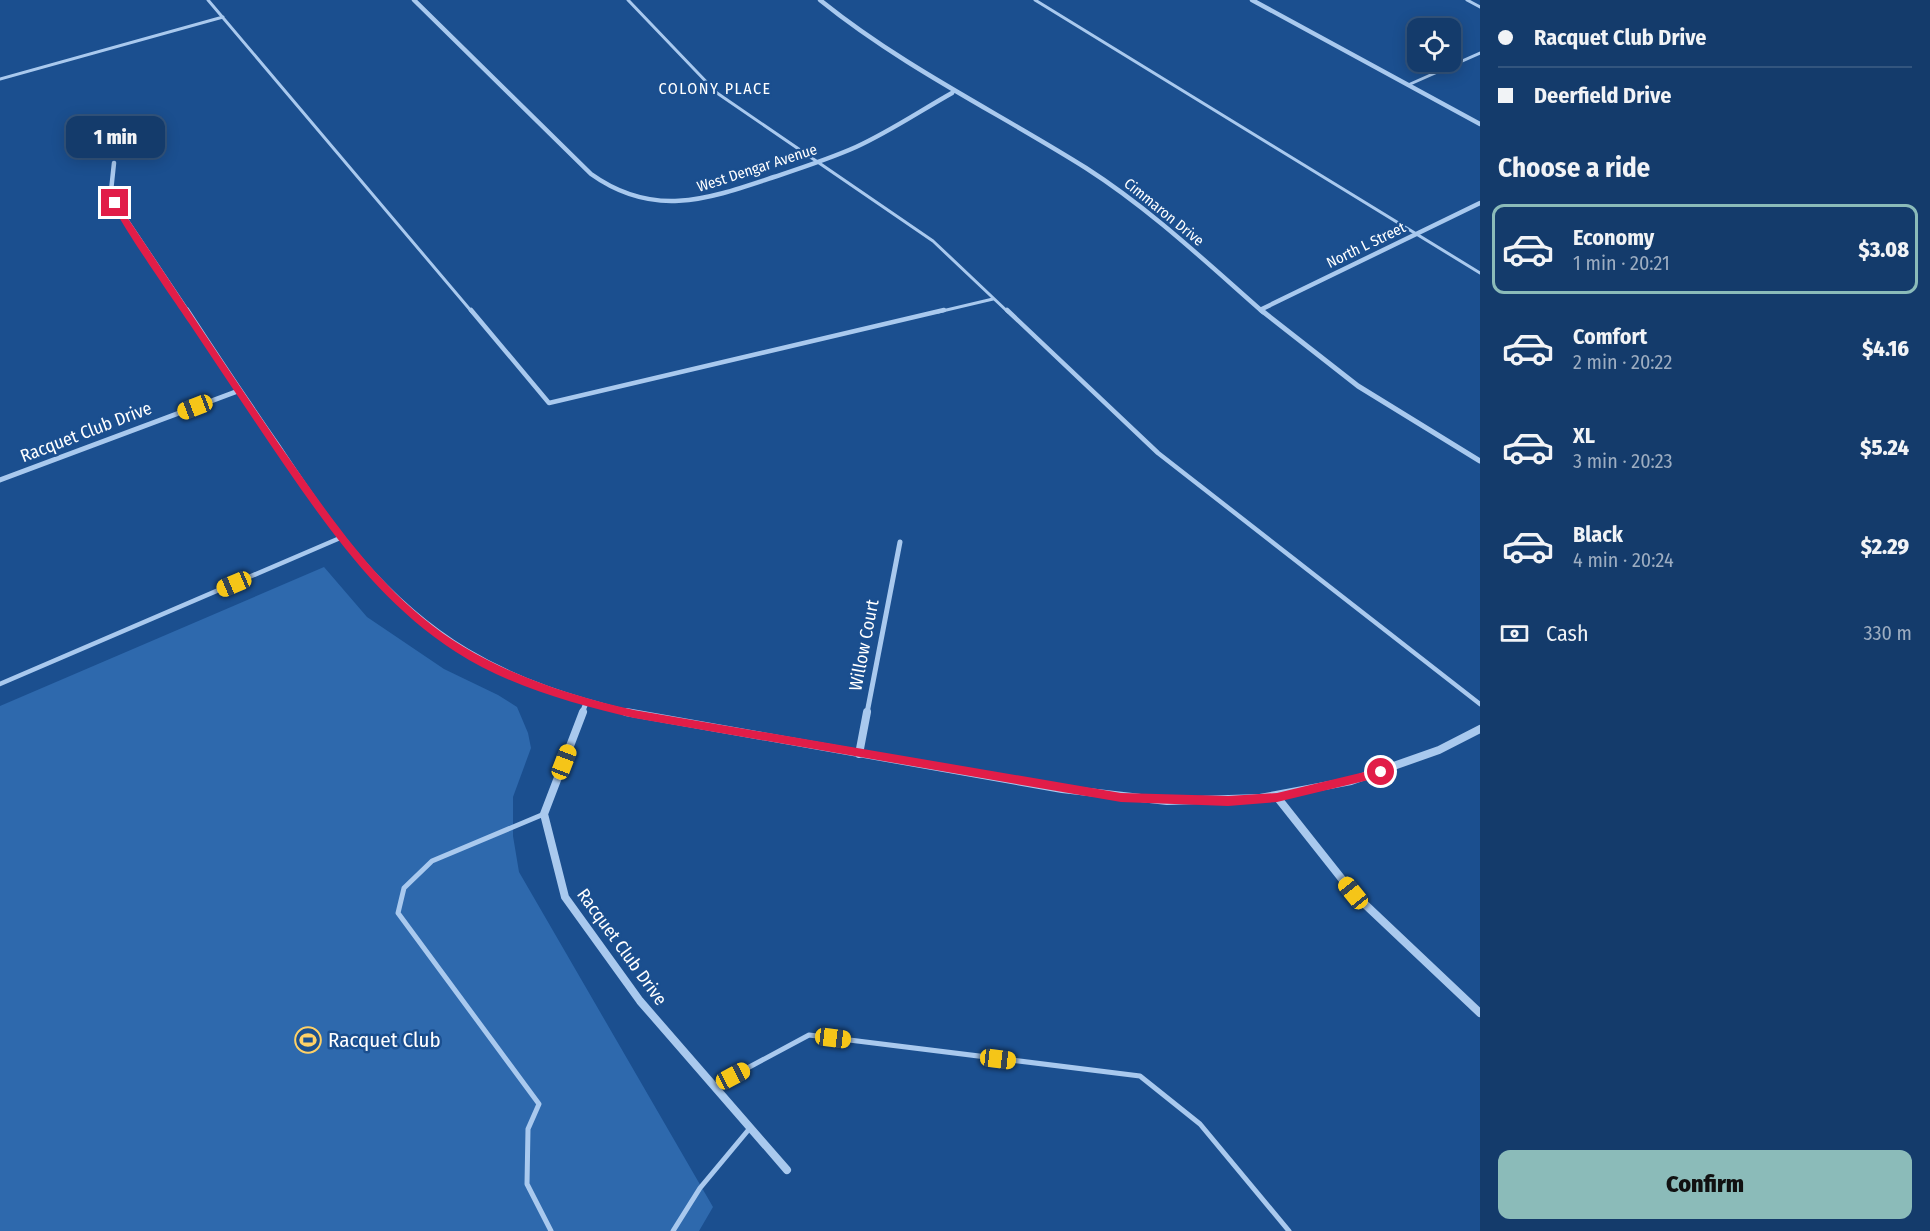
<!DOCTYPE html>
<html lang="en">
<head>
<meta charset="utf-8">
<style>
  :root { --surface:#143b6b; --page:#1d4271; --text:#f1f3f6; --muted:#9dadc1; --line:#33557e; --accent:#8bbbb9 }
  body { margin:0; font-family:"Fira Sans Condensed",sans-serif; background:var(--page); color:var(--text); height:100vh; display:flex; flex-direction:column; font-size:22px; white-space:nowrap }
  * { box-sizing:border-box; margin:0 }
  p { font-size:20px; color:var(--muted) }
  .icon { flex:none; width:33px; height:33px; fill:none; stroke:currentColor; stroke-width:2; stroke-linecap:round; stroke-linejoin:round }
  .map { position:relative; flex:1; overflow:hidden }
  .panel { display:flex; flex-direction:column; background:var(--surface); width:450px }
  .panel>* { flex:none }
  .guide { display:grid; align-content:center; height:132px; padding:0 18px; background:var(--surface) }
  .buttons { position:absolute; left:1407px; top:18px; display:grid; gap:12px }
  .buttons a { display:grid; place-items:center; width:54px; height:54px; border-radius:12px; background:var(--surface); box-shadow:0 3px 15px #0003,0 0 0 2px var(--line); font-size:30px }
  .end { position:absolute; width:27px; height:27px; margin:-14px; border:8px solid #e11d48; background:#fff; box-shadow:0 0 0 3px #fff }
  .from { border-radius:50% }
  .bubble { position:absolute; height:42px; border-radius:12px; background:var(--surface); box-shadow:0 3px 15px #0003,0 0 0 2px var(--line); font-size:20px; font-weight:800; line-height:42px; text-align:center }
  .car { position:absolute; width:18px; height:36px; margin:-18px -9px; border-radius:8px; box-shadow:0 0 4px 2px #0007; background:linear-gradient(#f5c518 24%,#345 0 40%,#f5c518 0 76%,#345 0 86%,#f5c518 0) }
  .guide b { display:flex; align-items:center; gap:21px; height:57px; font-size:22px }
  .guide b+b { border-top:2px solid var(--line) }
  .guide i { width:15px; height:15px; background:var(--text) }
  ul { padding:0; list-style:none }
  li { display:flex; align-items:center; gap:18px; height:90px; margin:0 12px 9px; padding:0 6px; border:3px solid transparent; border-radius:12px }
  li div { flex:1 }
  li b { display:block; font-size:22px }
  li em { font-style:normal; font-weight:800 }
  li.selected { border-color:var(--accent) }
  li>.icon { width:54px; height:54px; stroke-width:1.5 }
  h2 { padding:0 18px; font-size:27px; line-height:72px }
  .pay { display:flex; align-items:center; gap:15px; height:66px; padding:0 18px; font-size:22px }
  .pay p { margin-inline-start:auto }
  .cta { display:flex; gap:12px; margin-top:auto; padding:12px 18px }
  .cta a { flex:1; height:69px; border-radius:12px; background:var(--accent); color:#111; font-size:24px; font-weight:800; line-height:69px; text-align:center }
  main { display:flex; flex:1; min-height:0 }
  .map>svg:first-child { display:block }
  .green { fill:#2e69ad }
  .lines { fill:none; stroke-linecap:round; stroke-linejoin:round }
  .service-far2 { stroke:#a9c9ee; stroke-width:3 }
  .service-far1 { stroke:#a9c9ee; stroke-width:4.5 }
  .service { stroke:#a9c9ee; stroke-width:5 }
  .minor-far2 { stroke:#a9c9ee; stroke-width:4.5 }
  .minor-far1 { stroke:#a9c9ee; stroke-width:5 }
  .minor { stroke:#a9c9ee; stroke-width:8 }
  .route { fill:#e11d48 }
  .labels { text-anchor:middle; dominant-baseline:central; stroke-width:5; stroke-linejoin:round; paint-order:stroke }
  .far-street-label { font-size:15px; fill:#fff; stroke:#1b4f8f }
  .far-neighbourhood-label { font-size:16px; letter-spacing:1.5px; fill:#fff; stroke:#1b4f8f }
  .street-label { font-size:18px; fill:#fff; stroke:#1b4f8f }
  .near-poi-label { font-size:21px; fill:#fff; stroke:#1b4f8f; text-anchor:start }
</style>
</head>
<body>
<main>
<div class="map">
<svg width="1480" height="1231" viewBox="0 0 1480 1231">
  <rect width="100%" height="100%" fill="#1b4f8f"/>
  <path class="green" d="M324 567 367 617 444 669 498 695 517 707 528 733 531 748 513 797V836L519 872 713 1207 699 1231H0V706Z"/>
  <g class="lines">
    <path class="service-far2" d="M208 0 472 312
      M628 0 717 93 933 241 1008 312
      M1035 0 1480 273
      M1467 0 1480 7
      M0 79 223 17
      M1408 85 1480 53
      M938 312 993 299"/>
    <path class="service-far1" d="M471 310 549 403 944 310
      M1007 310 1158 453 1480 704
      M0 684 340 538"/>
    <path class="service" d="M544 814 432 861 404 888 398 913 539 1104 528 1129 527 1184 551 1231
      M714 1086 809 1035 1140 1076 1200 1124 1289 1231
      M673 1231 700 1188 750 1128"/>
    <path class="minor-far2" d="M414 0 591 174C654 219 708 199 774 177 801 168 829 159 856 147 889 132 920 111 952 93
      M820 0C903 67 997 112 1086 168 1150 209 1206 262 1263 312
      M1252 0 1480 124
      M114 163 111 191 115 203 188 312
      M1262 309 1480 203"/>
    <path class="minor-far1" d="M187 310C217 356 247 401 278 446 331 526 382 600 467 651 519 682 574 699 632 713
      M1261 310 1358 386 1480 461
      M0 480 238 391
      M582 713 586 703
      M867 713 900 542"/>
    <path class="minor" d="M583 712 544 814 565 897 640 1001 787 1170
      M626 712 1062 789 1167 801 1260 798 1351 781 1439 750 1480 729
      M859 754 867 712
      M1277 797 1353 893 1480 1013"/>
  </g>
  <path class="route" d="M112 202H117C171 282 224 364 279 444 332 519 383 598 464 647 516 678 575 697 634 710L1121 793 1228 796 1277 793 1381 768 1387 772 1381 777 1277 802 1228 806 1121 802 634 718C573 704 509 686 456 652 383 605 334 537 285 466 253 419 221 371 189 323 177 305 113 214 112 202Z"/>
  <defs>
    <g id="stadium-ring" transform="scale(1.35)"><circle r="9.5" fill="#1b4f8f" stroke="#ffd166" stroke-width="1.5"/><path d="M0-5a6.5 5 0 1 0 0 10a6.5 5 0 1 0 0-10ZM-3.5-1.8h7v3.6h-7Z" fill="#ffd166"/></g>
  </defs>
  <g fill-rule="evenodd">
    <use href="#stadium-ring" x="308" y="1040"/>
  </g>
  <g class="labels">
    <g class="far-street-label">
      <text transform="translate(757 168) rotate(-18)">West Dengar Avenue</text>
      <text transform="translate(1164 212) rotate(39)">Cimmaron Drive</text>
      <text transform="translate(1366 245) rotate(-26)">North L Street</text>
    </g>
    <g class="far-neighbourhood-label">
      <text x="715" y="88">COLONY PLACE</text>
    </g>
    <g class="street-label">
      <text transform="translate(86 432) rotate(-21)">Racquet Club Drive</text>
      <text transform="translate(864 645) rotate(-79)">Willow Court</text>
      <text transform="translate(622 947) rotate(54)">Racquet Club Drive</text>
    </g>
    <g class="near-poi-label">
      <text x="328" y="1040">Racquet Club</text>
    </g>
  </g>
</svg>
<div class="buttons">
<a><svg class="icon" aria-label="locate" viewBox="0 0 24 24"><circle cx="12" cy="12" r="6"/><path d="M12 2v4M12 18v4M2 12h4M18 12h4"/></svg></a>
</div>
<i class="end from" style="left:1381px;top:772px"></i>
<i class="end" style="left:115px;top:203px"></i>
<div class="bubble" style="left:66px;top:116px;width:99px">1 min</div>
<i class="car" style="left:195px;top:407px;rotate:249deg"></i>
<i class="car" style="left:234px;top:584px;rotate:247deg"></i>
<i class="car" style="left:564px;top:762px;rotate:21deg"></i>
<i class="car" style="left:1353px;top:893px;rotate:321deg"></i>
<i class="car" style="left:833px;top:1038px;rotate:97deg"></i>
<i class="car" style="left:998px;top:1059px;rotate:97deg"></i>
<i class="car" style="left:733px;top:1076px;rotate:62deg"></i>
</div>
<section class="panel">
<div class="guide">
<b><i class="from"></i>Racquet Club Drive</b>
<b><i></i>Deerfield Drive</b>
</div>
<h2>Choose a ride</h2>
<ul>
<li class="selected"><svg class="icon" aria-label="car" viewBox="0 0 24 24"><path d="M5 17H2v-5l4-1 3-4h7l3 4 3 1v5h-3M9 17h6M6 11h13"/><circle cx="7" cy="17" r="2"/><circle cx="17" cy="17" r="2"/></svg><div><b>Economy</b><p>1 min · 20:21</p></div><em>$3.08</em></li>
<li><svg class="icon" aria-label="car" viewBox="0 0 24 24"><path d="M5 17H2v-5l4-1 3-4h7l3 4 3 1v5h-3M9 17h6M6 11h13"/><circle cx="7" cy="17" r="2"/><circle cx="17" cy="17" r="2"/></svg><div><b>Comfort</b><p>2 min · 20:22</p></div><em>$4.16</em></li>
<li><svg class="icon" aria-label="car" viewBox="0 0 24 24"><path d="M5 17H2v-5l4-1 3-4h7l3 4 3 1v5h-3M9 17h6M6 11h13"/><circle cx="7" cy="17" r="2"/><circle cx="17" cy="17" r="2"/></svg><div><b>XL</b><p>3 min · 20:23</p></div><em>$5.24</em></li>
<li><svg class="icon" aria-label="car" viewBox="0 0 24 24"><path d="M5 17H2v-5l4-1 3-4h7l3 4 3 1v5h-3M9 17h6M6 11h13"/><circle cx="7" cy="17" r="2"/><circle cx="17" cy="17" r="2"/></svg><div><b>Black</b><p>4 min · 20:24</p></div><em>$2.29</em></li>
</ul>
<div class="pay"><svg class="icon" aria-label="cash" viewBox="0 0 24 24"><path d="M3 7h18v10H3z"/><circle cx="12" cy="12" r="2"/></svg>Cash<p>330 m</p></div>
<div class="cta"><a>Confirm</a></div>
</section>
</main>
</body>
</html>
